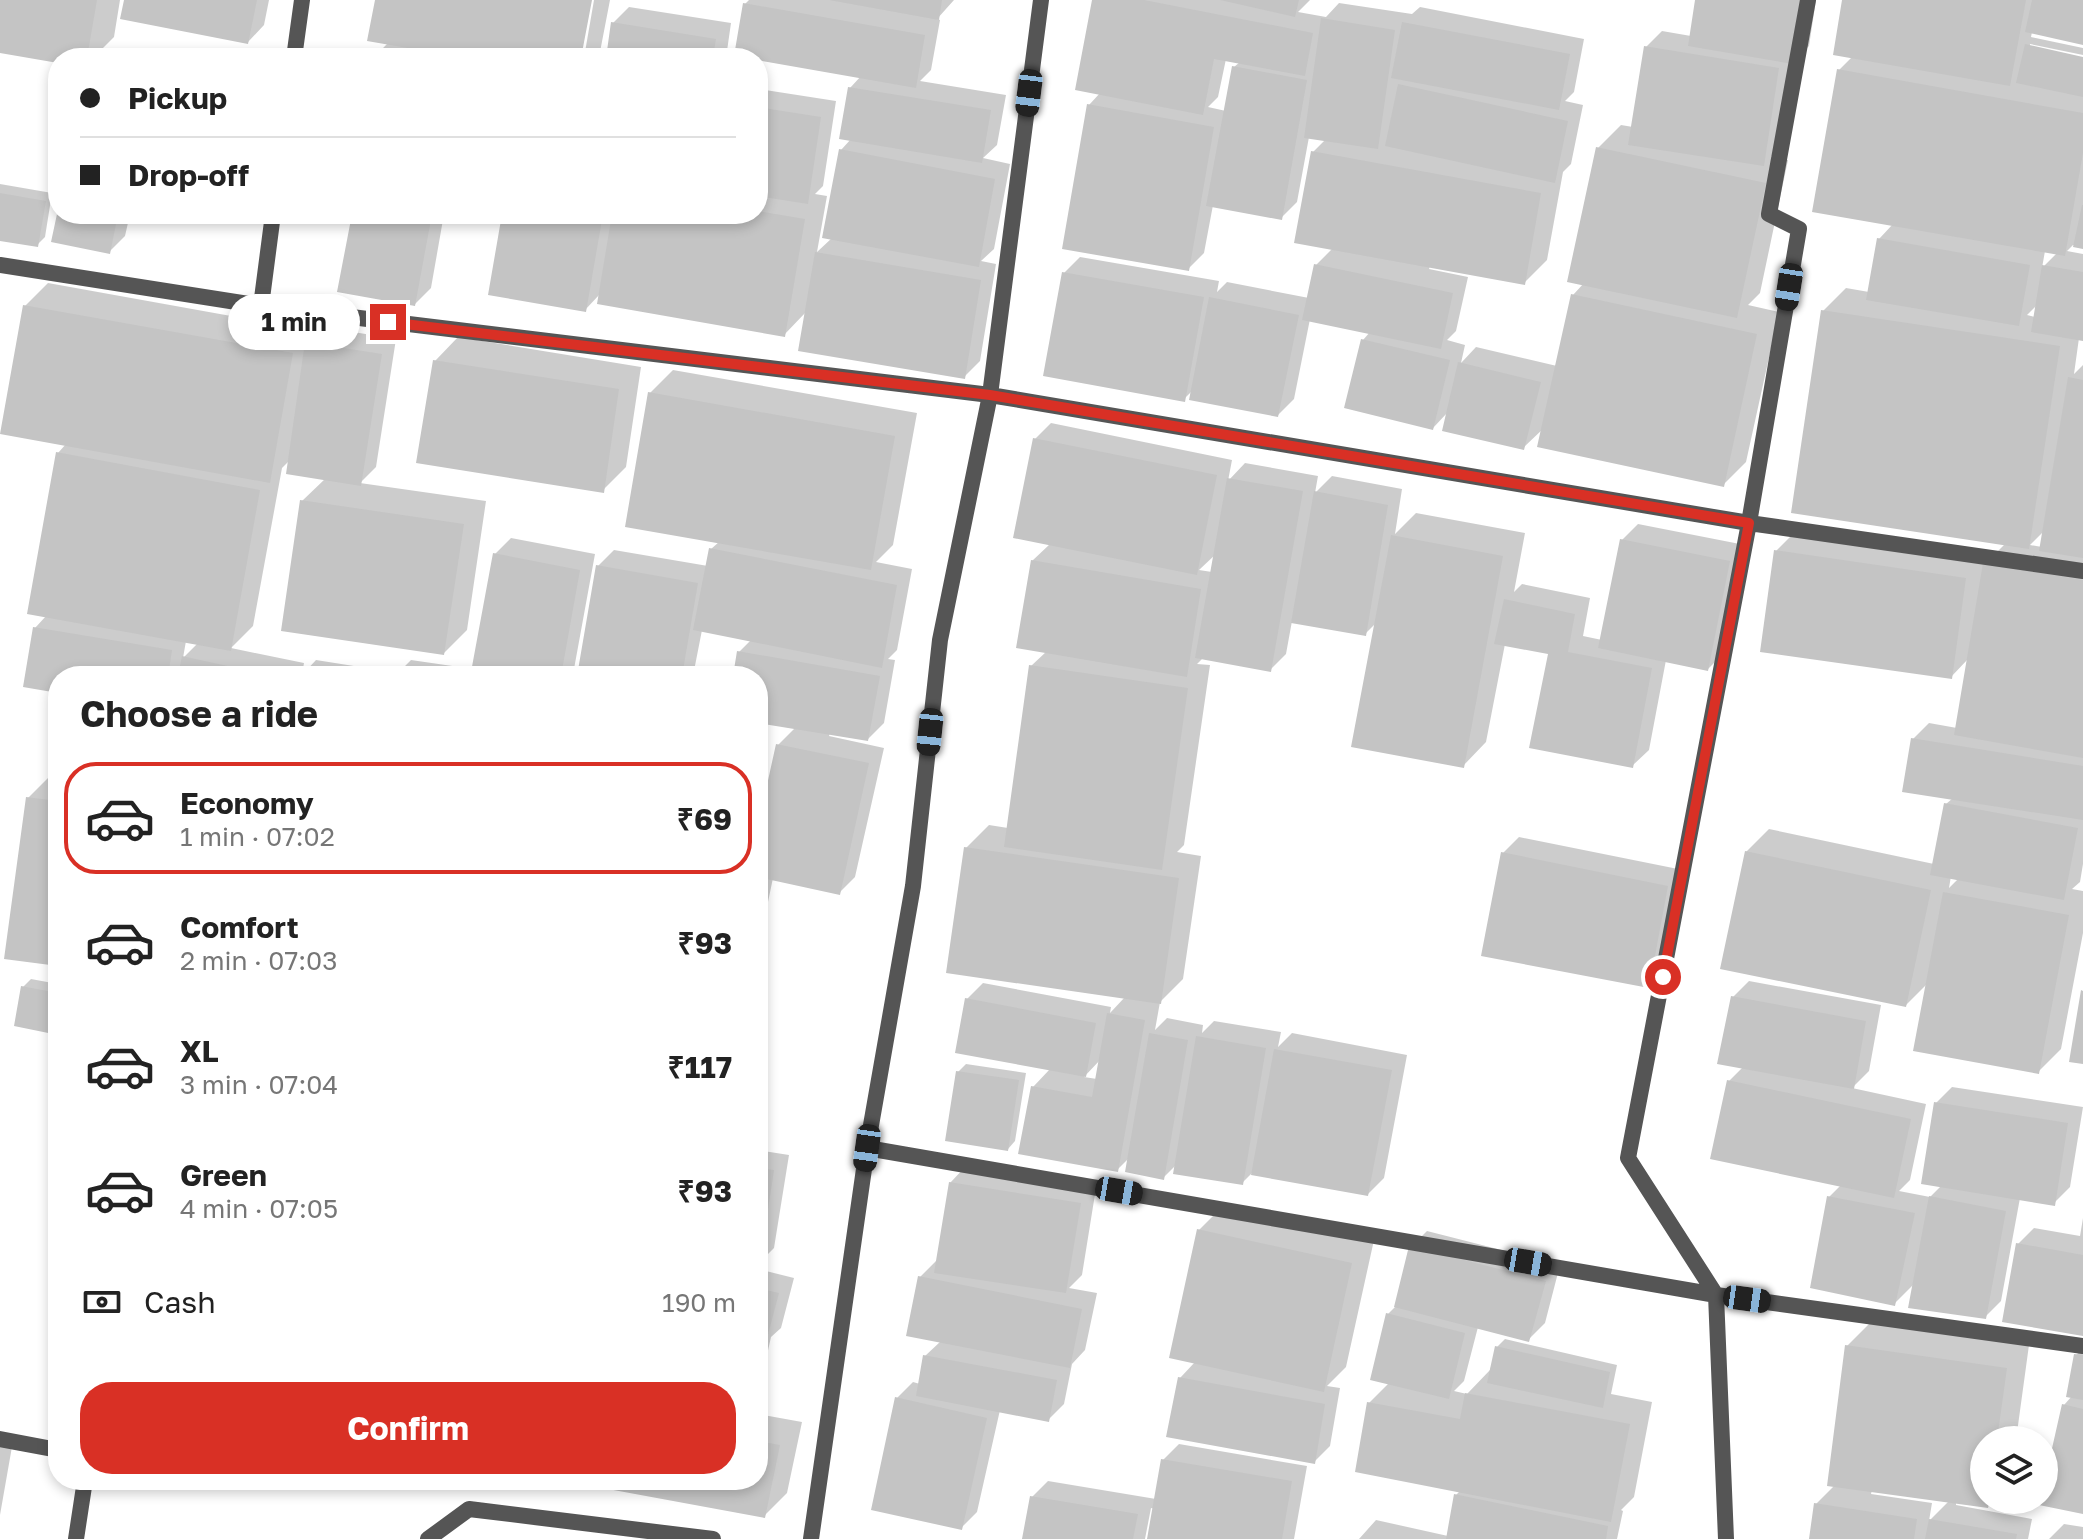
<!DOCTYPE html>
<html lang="en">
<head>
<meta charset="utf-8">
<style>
  :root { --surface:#fff; --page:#f6f6f6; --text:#222; --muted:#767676; --line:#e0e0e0; --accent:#d93025 }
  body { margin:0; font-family:"Golos Text",sans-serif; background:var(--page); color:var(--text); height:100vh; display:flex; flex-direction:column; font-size:30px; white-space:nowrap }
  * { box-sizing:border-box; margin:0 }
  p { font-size:26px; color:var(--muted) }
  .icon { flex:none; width:44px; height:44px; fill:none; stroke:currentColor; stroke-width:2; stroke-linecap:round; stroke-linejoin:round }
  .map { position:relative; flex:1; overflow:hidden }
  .sheet { position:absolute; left:48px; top:666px; width:720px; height:824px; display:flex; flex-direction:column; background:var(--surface); border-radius:32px; box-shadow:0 4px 12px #0003 }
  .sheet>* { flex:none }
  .top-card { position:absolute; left:48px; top:48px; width:720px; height:176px; border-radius:32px; box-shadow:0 4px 12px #0003; display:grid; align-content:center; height:176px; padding:0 32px; background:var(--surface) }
  .fabs { position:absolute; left:1970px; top:1426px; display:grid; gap:16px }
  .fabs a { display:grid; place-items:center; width:88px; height:88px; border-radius:50%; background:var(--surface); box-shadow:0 4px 12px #0003; font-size:40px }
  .end { position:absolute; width:36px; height:36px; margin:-18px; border:10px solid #d93025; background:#fff; box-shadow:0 0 0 4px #fff }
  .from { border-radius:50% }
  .bubble { position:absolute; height:56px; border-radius:28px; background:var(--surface); box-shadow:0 4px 12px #0003; font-size:26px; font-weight:700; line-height:56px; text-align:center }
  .car { position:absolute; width:24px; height:48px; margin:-24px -12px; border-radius:10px; box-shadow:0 0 6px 2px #0007; background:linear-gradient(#222 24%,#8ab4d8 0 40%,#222 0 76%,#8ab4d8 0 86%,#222 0) }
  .top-card b { display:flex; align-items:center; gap:28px; height:76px; font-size:30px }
  .top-card b+b { border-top:2px solid var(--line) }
  .top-card i { width:20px; height:20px; background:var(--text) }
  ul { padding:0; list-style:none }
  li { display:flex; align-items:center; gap:24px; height:112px; margin:0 16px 12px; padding:0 16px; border:4px solid transparent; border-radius:32px }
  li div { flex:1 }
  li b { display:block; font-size:30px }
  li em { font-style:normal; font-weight:700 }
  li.selected { border-color:var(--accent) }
  li>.icon { width:72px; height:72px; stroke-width:1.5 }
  h2 { padding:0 32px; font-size:36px; line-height:96px }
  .pay { display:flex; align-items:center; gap:20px; height:88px; padding:0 32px; font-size:30px }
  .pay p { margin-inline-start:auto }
  .button { display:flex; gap:16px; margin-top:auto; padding:16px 32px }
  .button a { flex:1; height:92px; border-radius:32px; background:var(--accent); color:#fff; font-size:32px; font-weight:700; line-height:92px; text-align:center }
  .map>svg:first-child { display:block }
  .shadow { fill:#0003; fill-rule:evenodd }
  .building { fill:#c4c4c4 }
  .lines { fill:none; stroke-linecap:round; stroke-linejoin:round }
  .minor { stroke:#555; stroke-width:16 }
  .route { stroke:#d93025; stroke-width:10 }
</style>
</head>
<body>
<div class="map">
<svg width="2083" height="1539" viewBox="0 0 2083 1539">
  <rect width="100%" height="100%" fill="#fff"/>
  <path class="shadow" d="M0 0H120L114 37 93 58H58V61L0 51Z
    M126 0H269L264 25 248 42Z
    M377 0H590L581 52H585L594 0H610L600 52 594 58H378L379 52 388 43Z
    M749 0H954L937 19 940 20 931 70 920 81 1006 95 997 145 983 158 1010 164 994 249 981 261 996 264 980 361 964 377 806 312 784 335 600 294 585 310 504 214H758V89L836 101 823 186 815 194 827 196 817 252 832 238 841 150 851 139 850 88 861 76 745 4Z
    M1094 0H1310L1298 12 1326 17 1339 3 1412 14 1420 7 1584 39 1574 92 1565 101 1583 105 1571 164 1563 172 1547 260 1524 283 1430 266 1429 269 1468 277 1456 331 1447 340 1465 345 1461 363 1476 347 1557 366 1573 295 1584 283 1598 148 1621 125 1633 127 1646 47 1662 31 1691 36 1698 0H1816L1809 46 1792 63 1780 148 1771 157 1788 160 1760 293 1748 305 1779 312 1746 462 1723 485 1544 428 1523 448 1448 412 1433 428 1363 340 1370 332 1310 319 1294 399 1278 415 1193 390 1184 399 1064 273 1080 257 1219 281 1217 292 1227 282 1309 298 1316 265 1333 248 1313 152 1326 139 1309 137 1297 202 1281 218 1213 205 1204 253 1188 269 1089 105 1100 93ZM1226 59 1240 62 1234 67 1226 111 1208 107 1218 97Z
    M1844 0H2083V43L2032 32 2031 37 2083 48V55L2030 44V48L2083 59V247L2073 245 2067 251 2083 254V339L2079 338 2074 374 2083 365V864L2080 882 2072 889 2083 891V933L2061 1049 2038 1072 1928 983 1906 1005 1746 852 1769 829 1934 864 1946 804 1953 798 1913 739 1929 723 1957 728 1968 659 1951 677 1776 551 1799 528 1987 562 2006 543 1823 311 1846 288 1869 292 1879 239 1893 224 1839 70 1853 56ZM2045 251 2057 253 2042 268ZM2037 305 2035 317 2027 315ZM2045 530 2042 547 2030 545ZM1951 876 1959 878 1949 888Z
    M629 7 731 23 726 58H608L613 23Z
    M0 184 52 193 45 237 37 245 0 239Z
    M59 214H130L125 236 109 252Z
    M354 214H444L431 288 415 304Z
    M48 283 315 331 314 336 323 327 396 339 376 467 360 483 486 501 467 630 444 653 302 501 326 478 290 460 282 468 253 626 231 648 304 663 302 675 316 660 398 673 411 660 473 669 495 554 511 538 595 554 574 669 568 676H58V691L35 628 46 616 58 453 66 444 25 306ZM186 641 198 643 183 658Z
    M458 337 641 367 626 467 603 490 435 361Z
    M673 370 917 413 893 545 876 562 912 569 897 650 888 659 895 660 884 723 868 739 830 733 829 736 884 748 855 877 839 893 773 878 758 950V836L778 745 796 727 758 721V676H735L739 652 751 640 702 630 693 676H591L598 566 614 550 708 566 711 549 719 542 650 393Z
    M1051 423 1232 460 1228 481 1245 463 1318 476 1315 493 1332 476 1402 489 1395 534 1416 513 1525 533 1514 592 1522 584 1590 598 1583 636 1602 640 1622 540 1638 524 1745 545 1724 653 1708 669 1666 660 1649 750 1632 766 1550 653 1505 644 1486 742 1463 766 1376 623 1365 634 1292 621 1286 654 1270 670 1203 658 1197 664 1210 665 1184 845 1177 852 1201 856 1183 979 1160 1002 1155 1030 1167 1018 1203 1025 1202 1033 1214 1021 1281 1032 1278 1047 1292 1033 1407 1055 1384 1178 1368 1194 1252 1173 1242 1183 1176 1165 1164 1177 1130 1157 1117 1170 1033 1087 1050 1069 967 999 983 983 1111 1007 1110 1013 1125 997 966 848 989 825 1008 828 1031 666 1047 651 1032 561 1050 544 1035 439ZM1216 554 1212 572 1199 570ZM1101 1059 1097 1079 1084 1077Z
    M51 775H58V964L28 798Z
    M1519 837 1683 870 1665 970 1649 986 1503 853Z
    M31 979 58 984V1033L23 987Z
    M1749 981 1881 1005 1869 1071 1852 1088 1926 1104 1910 1180 1899 1191 1930 1197 1942 1185 1936 1103 1952 1087 2083 1107 2070 1187 2054 1203 2020 1198 2001 1301 1985 1317 1915 1283 1894 1304 1829 1197 1841 1185 1729 1081 1743 1067 1733 997Z
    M966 1064 1026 1073 1015 1141 1008 1149 958 1072Z
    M758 1150 789 1155 774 1248 758 1264Z
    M966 1166 1096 1188 1082 1275 1069 1288 1097 1293 1085 1350 1072 1364 1064 1404 1048 1420 1000 1410 977 1512 961 1528 897 1398 913 1382 920 1384 925 1356 941 1341 920 1277 936 1261 938 1262 950 1183Z
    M1222 1207 1374 1240 1346 1367 1327 1386 1340 1388 1330 1446 1314 1462 1180 1378 1195 1362 1199 1230Z
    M2083 1218V1334L2018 1244 2034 1228 2080 1236Z
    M1427 1231 1560 1265 1545 1323 1529 1339 1478 1327 1464 1381 1454 1391 1467 1394 1490 1370 1497 1347 1505 1339 1617 1365 1611 1394 1652 1402 1634 1497 1621 1510 1623 1511 1617 1539H1359L1376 1520 1448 1536 1456 1495 1460 1491 1369 1403 1389 1383 1388 1314 1396 1306 1411 1247Z
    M758 1269 794 1278 781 1328 771 1337 758 1396Z
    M1870 1323 2029 1345 2016 1440H1984V1500H1994L1988 1506 1956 1502V1505L2032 1519 2028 1539H1811L1816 1504 1835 1485 1847 1346ZM1872 1490 1949 1501 1929 1521 1932 1503 1871 1494Z
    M2083 1349V1512L2042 1500 2064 1405 2072 1396 2076 1355Z
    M758 1414 802 1422 787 1493 764 1516 573 1480H758Z
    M0 1439 13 1441 0 1515Z
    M1179 1444 1307 1466 1294 1539H1149L1155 1509 1151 1508 1145 1539H1024L1032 1497 1048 1481 1156 1499 1163 1460Z
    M2064 1524 2083 1527V1539H2049Z"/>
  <path class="building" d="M0 0H97L87 58H58V63L0 53Z
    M124 0H257L248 44 120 19Z
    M375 0H592L581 58H466L367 41Z
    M829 0H942L939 20Z
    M1092 0H1144L1313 33 1305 76 1214 59 1203 115 1075 90Z
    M1220 0H1299L1295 17Z
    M1695 0H1804L1793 64 1688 46Z
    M1842 0H2026L2010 86 1833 55Z
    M2032 0H2083V45L2025 32Z
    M743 3 925 35 916 88 734 56Z
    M1321 18 1395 30 1378 149 1304 138Z
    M611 22 716 39 713 58H606Z
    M1402 22 1570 54 1559 110 1391 78Z
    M2025 44 2083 57V97L2016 83Z
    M1644 46 1779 68 1764 166 1628 145Z
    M377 51 405 57V58H376Z
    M1232 66 1307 80 1282 220 1206 206Z
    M1837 69 2083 113V153L2065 256 1812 212Z
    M1398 84 1568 121 1555 183 1385 146Z
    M848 87 991 110 982 163 839 139Z
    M1087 104 1214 127 1189 271 1062 249Z
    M758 107 821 117 808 204 758 196Z
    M1596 147 1766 183 1737 318 1567 282Z
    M839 149 995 179 979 267 822 238Z
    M1311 151 1541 193 1525 285 1294 243Z
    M0 193 46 201 38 247 0 241Z
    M2082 205H2083V249L2073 247Z
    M758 211 805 219 785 337 597 304 612 214H758Z
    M57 214H118L110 254 51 242Z
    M352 214H432L415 306 337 292Z
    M502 214H603L586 312 488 295Z
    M1877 238 2030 265 2019 326 1866 300Z
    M815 252 981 280 965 379 798 351Z
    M1314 264 1453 293 1441 349 1302 320Z
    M2042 265 2083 272V341L2031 332Z
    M1062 272 1204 297 1185 402 1043 376Z
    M1571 294 1757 334 1724 487 1537 447Z
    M1209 297 1299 315 1278 417 1189 400Z
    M23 305 293 353 270 483 0 434Z
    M1821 310 2060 346 2029 549 1791 513Z
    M1361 339 1450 360 1433 430 1344 408Z
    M305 342 382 354 361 486 286 474Z
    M433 360 619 389 604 493 416 463Z
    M1458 362 1541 382 1524 450 1442 431Z
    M2068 377 2083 380V558L2039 551Z
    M648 392 895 436 871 570 625 527Z
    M1033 438 1217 475 1197 575 1013 538Z
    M56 452 260 490 231 651 27 614Z
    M1227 478 1303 491 1271 672 1195 658Z
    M1314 491 1388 505 1366 636 1291 623Z
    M300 500 464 524 444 655 281 631Z
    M1391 535 1503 556 1464 768 1351 747Z
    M1620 539 1730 561 1708 671 1598 648Z
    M709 548 897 585 882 668 693 630Z
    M1774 550 1966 578 1952 679 1760 652Z
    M493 553 580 570 561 676H493L471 672Z
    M1031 560 1201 589 1187 677 1016 648Z
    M1983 563 2083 580V758L1954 735Z
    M596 565 698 583 682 676H577Z
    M1504 599 1575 614 1568 652 1652 668 1633 768 1529 748 1548 654 1494 644Z
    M33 627 172 650 168 676H58V693L23 687Z
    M737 651 880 676 868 741 758 723V676H733Z
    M182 656 268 675V676H178Z
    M1029 665 1188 688 1162 870 1004 847Z
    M1911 738 2083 766V820L1902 792Z
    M776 744 869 763 840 895 758 877V826Z
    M26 797 58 801V966L4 959Z
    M1944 803 2078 828 2064 900 1930 875Z
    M964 847 1179 878 1161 1004 946 973Z
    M1745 851 1931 890 1906 1007 1720 969Z
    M1501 852 1668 886 1649 988 1481 956Z
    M1943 892 2069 915 2039 1074 1913 1051Z
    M21 986 58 993V1035L14 1026Z
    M2081 990 2083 991V1064L2069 1062Z
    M1731 996 1866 1021 1854 1089 1717 1064Z
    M965 998 1096 1023 1086 1077 955 1053Z
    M1107 1013 1145 1020 1118 1172 1018 1154 1031 1086 1092 1097Z
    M1149 1033 1188 1040 1164 1180 1125 1172Z
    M1196 1036 1266 1048 1243 1185 1173 1174Z
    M1274 1049 1392 1070 1368 1196 1251 1175Z
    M956 1071 1019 1080 1008 1151 945 1141Z
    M1727 1080 1911 1119 1894 1198 1710 1159Z
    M1934 1102 2068 1123 2055 1206 1921 1184Z
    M758 1168 774 1170 760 1261H758Z
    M949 1182 1081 1203 1066 1293 934 1273Z
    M1827 1196 1915 1213 1895 1306 1810 1288Z
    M1929 1196 2006 1211 1986 1319 1908 1308Z
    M1197 1229 1352 1263 1324 1392 1169 1358Z
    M2016 1243 2083 1255V1336L2002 1322Z
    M1409 1246 1546 1281 1529 1342 1394 1307Z
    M918 1276 1082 1309 1070 1368 906 1336Z
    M758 1288 779 1293 765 1346 758 1344Z
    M1386 1313 1465 1333 1449 1399 1370 1380Z
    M1845 1345 2007 1368 1997 1440H1984V1500H1990L1988 1508 1827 1486Z
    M1495 1346 1610 1372 1603 1408 1487 1383Z
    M2074 1354 2083 1355V1400L2066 1397Z
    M923 1355 1057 1380 1049 1422 916 1396Z
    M1178 1377 1325 1404 1315 1464 1166 1437Z
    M1465 1393 1630 1424 1611 1522 1355 1472 1367 1402 1460 1419Z
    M895 1397 987 1418 962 1530 871 1510Z
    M2062 1404 2083 1409V1514L2039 1505 2040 1500H2044V1484Z
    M758 1441 780 1445 765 1518 570 1482 758 1480Z
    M1161 1459 1292 1481 1282 1539H1147Z
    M1454 1494 1608 1526 1606 1539H1446Z
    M1030 1496 1138 1514 1133 1539H1022Z
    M1814 1503 1917 1519 1914 1539H1809Z
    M1929 1519 2017 1534 2016 1539H1925Z"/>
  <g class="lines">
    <path class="minor" d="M294 58 302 0
      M0 265 261 306 990 395 1749 523 2083 571
      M261 306 273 214
      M867 1148 1716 1295 1628 1158 1749 523 1799 229 1769 214 1808 0
      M0 1439 58 1450
      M76 1539 85 1480
      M428 1539 469 1509 713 1539
      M811 1539 867 1148 913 886 940 640 990 395 1041 0
      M1726 1539 1716 1295 2083 1346"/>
  </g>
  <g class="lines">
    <path class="route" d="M388 322 990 395 1749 523 1663 977"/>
  </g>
</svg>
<div class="fabs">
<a><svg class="icon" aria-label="layers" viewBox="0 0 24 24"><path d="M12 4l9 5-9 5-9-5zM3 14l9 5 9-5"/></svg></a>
</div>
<i class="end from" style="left:1663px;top:977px"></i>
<i class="end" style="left:388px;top:322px"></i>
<div class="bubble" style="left:228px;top:294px;width:132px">1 min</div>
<i class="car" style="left:1029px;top:93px;rotate:187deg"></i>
<i class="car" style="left:1789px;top:287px;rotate:189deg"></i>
<i class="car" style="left:930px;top:732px;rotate:186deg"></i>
<i class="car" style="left:867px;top:1148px;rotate:188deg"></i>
<i class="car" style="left:1119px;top:1191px;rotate:100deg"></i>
<i class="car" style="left:1528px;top:1262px;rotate:100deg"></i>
<i class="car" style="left:1747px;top:1299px;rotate:98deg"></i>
<div class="top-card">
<b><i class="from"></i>Pickup</b>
<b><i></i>Drop-off</b>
</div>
<section class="sheet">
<h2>Choose a ride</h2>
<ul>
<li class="selected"><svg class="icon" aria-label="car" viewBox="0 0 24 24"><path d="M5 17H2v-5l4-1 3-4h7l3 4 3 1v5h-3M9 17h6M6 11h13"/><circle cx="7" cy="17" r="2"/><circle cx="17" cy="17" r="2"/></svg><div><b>Economy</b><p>1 min · 07:02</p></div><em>₹69</em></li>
<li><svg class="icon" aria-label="car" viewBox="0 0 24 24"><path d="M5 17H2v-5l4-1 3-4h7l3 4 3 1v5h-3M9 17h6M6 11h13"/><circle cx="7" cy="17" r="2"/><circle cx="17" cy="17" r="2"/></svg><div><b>Comfort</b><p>2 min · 07:03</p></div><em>₹93</em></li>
<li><svg class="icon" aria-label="car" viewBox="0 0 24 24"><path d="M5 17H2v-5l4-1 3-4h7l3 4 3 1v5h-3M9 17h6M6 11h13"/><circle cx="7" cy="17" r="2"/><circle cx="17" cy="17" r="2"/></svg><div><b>XL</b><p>3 min · 07:04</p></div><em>₹117</em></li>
<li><svg class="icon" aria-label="car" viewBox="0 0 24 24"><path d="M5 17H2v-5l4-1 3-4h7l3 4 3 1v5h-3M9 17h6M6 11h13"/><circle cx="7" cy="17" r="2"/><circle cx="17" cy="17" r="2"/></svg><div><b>Green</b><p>4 min · 07:05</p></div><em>₹93</em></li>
</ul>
<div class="pay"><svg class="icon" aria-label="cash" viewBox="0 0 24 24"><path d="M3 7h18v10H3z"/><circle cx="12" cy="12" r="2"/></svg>Cash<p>190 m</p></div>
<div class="button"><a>Confirm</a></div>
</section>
</div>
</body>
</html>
